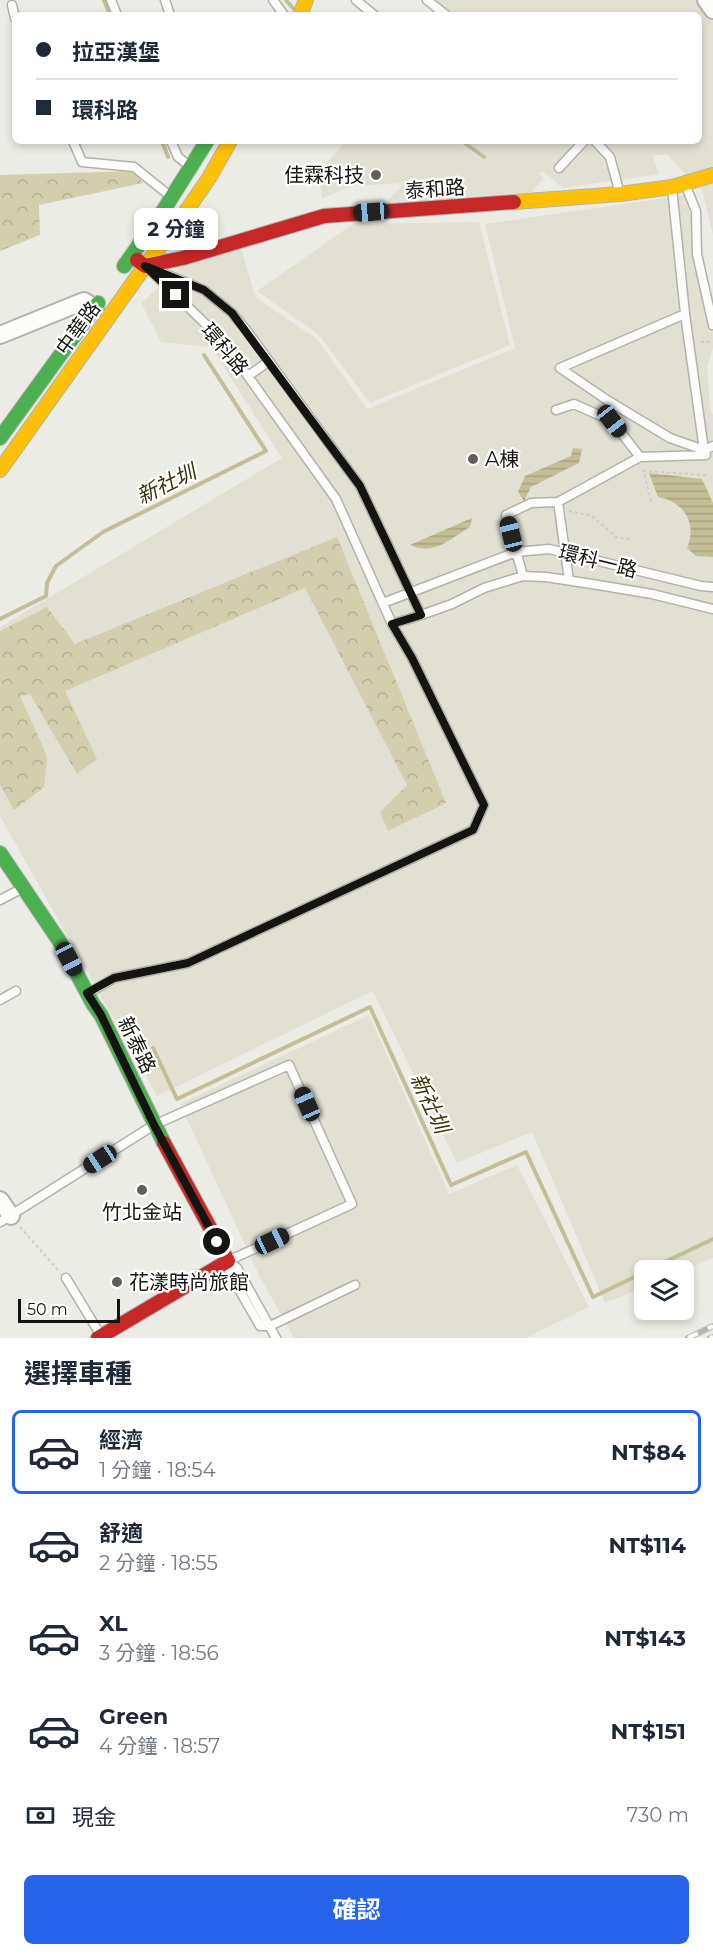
<!DOCTYPE html>
<html lang="zh-TW">
<head>
<meta charset="utf-8">
<style>
  :root { --surface:#fff; --page:#f2f2f3; --text:#1f2937; --muted:#747a83; --line:#e0e1e3; --accent:#2563eb }
  body { margin:0; font-family:Montserrat,"Noto Sans TC",sans-serif; background:var(--page); color:var(--text); height:100vh; display:flex; flex-direction:column; font-size:22px; white-space:nowrap }
  * { box-sizing:border-box; margin:0 }
  p { font-size:20px; color:var(--muted) }
  .icon { flex:none; width:33px; height:33px; fill:none; stroke:currentColor; stroke-width:2; stroke-linecap:round; stroke-linejoin:round }
  .map { position:relative; height:1338px; overflow:hidden }
  .details { display:flex; flex-direction:column; background:var(--surface); flex:1 }
  .details>* { flex:none }
  .banner { position:absolute; left:12px; top:12px; width:690px; height:132px; border-radius:9px; box-shadow:0 3px 9px #0003; display:grid; align-content:center; height:132px; padding:0 24px; background:var(--surface) }
  .buttons { position:absolute; left:634px; top:1260px; display:grid; gap:12px }
  .buttons a { display:grid; place-items:center; width:60px; height:60px; border-radius:9px; background:var(--surface); box-shadow:0 3px 9px #0003; font-size:30px }
  .scale { position:absolute; left:18px; bottom:15px; width:102px; box-sizing:border-box; padding-left:6px; border:3px solid #141410; border-top:0; font-size:16px; line-height:21px; white-space:nowrap; color:#141410; -webkit-text-stroke:4px #fff; paint-order:stroke }
  .end { position:absolute; width:27px; height:27px; margin:-14px; border:8px solid #141410; background:#fff; box-shadow:0 0 0 3px #fff }
  .from { border-radius:50% }
  .bubble { position:absolute; height:42px; border-radius:9px; background:var(--surface); box-shadow:0 3px 9px #0003; font-size:20px; font-weight:700; line-height:42px; text-align:center }
  .car { position:absolute; width:18px; height:36px; margin:-18px -9px; border-radius:8px; box-shadow:0 0 4px 2px #0007; background:linear-gradient(#222 24%,#8ab4d8 0 40%,#222 0 76%,#8ab4d8 0 86%,#222 0) }
  .banner b { display:flex; align-items:center; gap:21px; height:57px; font-size:22px }
  .banner b+b { border-top:2px solid var(--line) }
  .banner i { width:15px; height:15px; background:var(--text) }
  ul { padding:0; list-style:none }
  li { display:flex; align-items:center; gap:18px; height:84px; margin:0 12px 9px; padding:0 12px; border:3px solid transparent; border-radius:9px }
  li div { flex:1 }
  li b { display:block; font-size:22px }
  li em { font-style:normal; font-weight:700 }
  li.active { border-color:var(--accent) }
  li>.icon { width:54px; height:54px; stroke-width:1.5 }
  h2 { padding:0 24px; font-size:27px; line-height:72px }
  .pay { display:flex; align-items:center; gap:15px; height:66px; padding:0 24px; font-size:22px }
  .pay p { margin-inline-start:auto }
  .action { display:flex; gap:12px; margin-top:auto; padding:12px 24px }
  .action a { flex:1; height:69px; border-radius:9px; background:var(--accent); color:#fff; font-size:24px; font-weight:700; line-height:69px; text-align:center }
  .map>svg:first-child { display:block }
  .built { fill:#e1e0d3 }
  .forest { fill:url(#forest-crowns) }
  .water { fill:url(#water-rules) }
  .lines { fill:none; stroke-linecap:round; stroke-linejoin:round }
  .stream { stroke:#c3be96; stroke-width:4 }
  .lane-casing { stroke:#b2b2ad; stroke-width:11 }
  .street-casing { stroke:#b2b2ad; stroke-width:20 }
  .fast-casing { stroke:#b2b2ad; stroke-width:16 }
  .slow-casing { stroke:#b2b2ad; stroke-width:16 }
  .jam-casing { stroke:#b2b2ad; stroke-width:16 }
  .path { stroke:#cdcdcc; stroke-width:2; stroke-dasharray:3 3; stroke-linecap:butt }
  .lane { stroke:#fcfcfb; stroke-width:8 }
  .street { stroke:#fcfcfb; stroke-width:16 }
  .fast { stroke:#4caf50; stroke-width:14 }
  .slow { stroke:#ffc107; stroke-width:14 }
  .jam { stroke:#c62828; stroke-width:14 }
  .rail-casing { stroke:#b7b7b6; stroke-width:6 }
  .rail { stroke:#fff; stroke-width:4; stroke-dasharray:11; stroke-linecap:butt }
  .route { stroke:#141410; stroke-width:8 }
  .poi-dot { fill:#60605b; stroke:#fff; stroke-width:2 }
  .labels { text-anchor:middle; dominant-baseline:central; stroke-width:4.5; stroke-linejoin:round; paint-order:stroke }
  .poi-label { font-size:20px; fill:#141410; stroke:#fff; text-anchor:start }
  .street-label { font-size:20px; fill:#141410; stroke:#fff }
  .water-label { font-size:21px; font-style:italic; fill:#3b3406; stroke:#fff }
</style>
</head>
<body>
<div class="map">
<svg width="713" height="1338" viewBox="0 0 713 1338">
  <defs>
    <pattern id="forest-crowns" width="20" height="18" patternUnits="userSpaceOnUse" patternTransform="scale(1.5)"><rect width="20" height="18" fill="#d3cead"/><path d="M2 6a3 3 0 1 1 6 0M12 15a3 3 0 1 1 6 0" fill="none" stroke="#b4b094"/></pattern>
    <pattern id="water-rules" width="6" height="5" patternUnits="userSpaceOnUse" patternTransform="scale(1.5)"><rect width="6" height="5" fill="#c3be96"/><path d="M0 2.5h6" fill="none" stroke="#a7a280"/></pattern>
  </defs>
  <rect width="100%" height="100%" fill="#ecece6"/>
  <path class="built" d="M433 0H713V235L702 190 666 154 653 156 659 174 563 188 544 172 539 173 544 178 532 192 384 204 405 183 352 186 322 198 318 171 347 141H699V15H448Z
    M686 195 713 305V347L707 368 710 409 713 415V1258L684 1270H645V1287L605 1303 532 1132 457 1163 373 991 157 1096 0 816V627L282 458 211 347 161 342 141 303 184 265 241 247 255 297 317 339 367 409 515 348 485 224Z
    M479 222 510 345 370 403 318 334 257 291 353 224Z
    M369 1015 449 1194 517 1165 589 1307 526 1338H294L260 1277 180 1104Z"/>
  <path class="forest" d="M134 171 143 183 39 205 40 235 0 251V175Z
    M337 537 446 803 388 831 380 812 407 785 305 588 65 691 97 759 77 774 30 694 20 696 47 756 44 787 14 810 0 784V631L47 607 75 644Z"/>
  <path class="water" d="M573 448 582 449 579 463 531 487 524 501 518 492 525 476 571 456Z
    M649 473 702 479 713 503V557L696 556 687 548C698 523 683 501 658 497Z
    M472 518 470 527C450 539 434 556 410 545Z"/>
  <g class="lines">
    <path class="stream" d="M104 0 110 15
      M286 0 293 8
      M162 141 168 157
      M462 141 484 157
      M183 142 184 141
      M0 619 46 596 47 583 56 566 103 532 266 451 204 355
      M153 1048 177 1099 370 1007 451 1185 526 1152 593 1297 645 1272
      M648 1270 713 1239"/>
    <g class="lane-casing">
      <path id="lane" d="M111 0 117 15
        M165 0 170 15
        M273 0 284 15
        M356 0 374 15
        M427 0 446 15
        M12 5 15 18
        M73 141 82 162 134 167 170 196
        M171 141 178 157 188 165
        M595 141 610 157 620 194
        M559 168 584 141
        M685 184 696 211 697 254 713 325
        M672 188 685 314 704 450
        M154 269 204 290 232 313 247 331 360 486 421 615
        M685 314 560 368 607 400 670 438 704 450 713 446
        M248 376 268 362
        M556 410 574 404 612 421 640 457
        M558 502 640 457 706 455
        M523 576 506 515 531 503 558 502 569 580
        M383 603 516 552 549 549 701 586 713 587
        M392 624 421 615 452 604 484 588 523 576 546 577 592 584 652 594 713 609
        M0 900 23 888
        M89 993 114 978 188 963 473 830 484 805 412 658 392 624 336 499 222 340 148 268
        M0 1000 16 991
        M0 1222 154 1125 289 1065 352 1204 230 1260
        M229 1262 237 1268 276 1338
        M228 1263 229 1272 260 1326H270
        M66 1278 100 1334
        M270 1326 355 1285"/>
    </g>
    <g class="street-casing">
      <path id="street" d="M706 0 713 10
        M0 335 84 301 95 308
        M0 1200 11 1216"/>
    </g>
    <g class="fast-casing">
      <path id="fast" d="M124 266 163 211 207 141
        M0 438 98 303
        M0 853 60 942 93 1004 101 1015 164 1143"/>
    </g>
    <g class="slow-casing">
      <path id="slow" d="M300 15 306 0
        M514 202 620 194 672 187 713 175
        M0 470 145 266 178 223 209 178 230 141"/>
    </g>
    <g class="jam-casing">
      <path id="jam" d="M137 260 145 266 183 258 324 216 514 202
        M98 1338 228 1261 164 1143"/>
    </g>
    <path class="path" d="M701 342H713
      M643 469 651 501
      M643 471 707 475
      M569 511 592 516 616 537 630 539
      M20 1227 58 1270"/>
    <use href="#lane" class="lane"/>
    <use href="#street" class="street"/>
    <use href="#fast" class="fast"/>
    <use href="#slow" class="slow"/>
    <use href="#jam" class="jam"/>
    <g class="rail-casing">
      <path id="rail" d="M688 1338 713 1326
        M710 1338 713 1337"/>
    </g>
    <use href="#rail" class="rail"/>
  </g>
  <g class="lines">
    <path class="route" d="M176 295 145 266 204 290 232 313 360 486 421 615 392 624 412 658 484 805 473 830 188 963 114 978 87 993 101 1015 154 1125 217 1242"/>
  </g>
  <g class="poi-dot">
    <circle cx="376" cy="175" r="6"/>
    <circle cx="473" cy="459" r="6"/>
    <circle cx="142" cy="1190" r="6"/>
    <circle cx="117" cy="1282" r="6"/>
  </g>
  <g class="labels">
    <g class="poi-label">
      <text x="364" y="175" text-anchor="end">佳霖科技</text>
      <text x="485" y="459">A棟</text>
      <text x="142" y="1212" text-anchor="middle">竹北金站</text>
      <text x="129" y="1282">花漾時尚旅館</text>
    </g>
    <g class="street-label">
      <text transform="translate(435 189) rotate(-4)">泰和路</text>
      <text transform="translate(78 328) rotate(-54)">中華路</text>
      <text transform="translate(225 349) rotate(50)">環科路</text>
      <text transform="translate(598 561) rotate(14)">環科一路</text>
      <text transform="translate(137 1045) rotate(64)">新泰路</text>
    </g>
    <g class="water-label">
      <text transform="translate(166 484) rotate(-26)">新社圳</text>
      <text transform="translate(430 1103) rotate(65)">新社圳</text>
    </g>
  </g>
</svg>
<div class="buttons">
<a><svg class="icon" aria-label="layers" viewBox="0 0 24 24"><path d="M12 4l9 5-9 5-9-5zM3 14l9 5 9-5"/></svg></a>
</div>
<div class="scale">50 m</div>
<i class="end from" style="left:217px;top:1242px"></i>
<i class="end" style="left:176px;top:295px"></i>
<div class="bubble" style="left:134px;top:208px;width:84px">2 分鐘</div>
<i class="car" style="left:371px;top:212px;rotate:266deg"></i>
<i class="car" style="left:612px;top:421px;rotate:142deg"></i>
<i class="car" style="left:511px;top:534px;rotate:346deg"></i>
<i class="car" style="left:69px;top:959px;rotate:152deg"></i>
<i class="car" style="left:307px;top:1104px;rotate:336deg"></i>
<i class="car" style="left:100px;top:1159px;rotate:237deg"></i>
<i class="car" style="left:272px;top:1241px;rotate:65deg"></i>
<div class="banner">
<b><i class="from"></i>拉亞漢堡</b>
<b><i></i>環科路</b>
</div>
</div>
<section class="details">
<h2>選擇車種</h2>
<ul>
<li class="active"><svg class="icon" aria-label="car" viewBox="0 0 24 24"><path d="M5 17H2v-5l4-1 3-4h7l3 4 3 1v5h-3M9 17h6M6 11h13"/><circle cx="7" cy="17" r="2"/><circle cx="17" cy="17" r="2"/></svg><div><b>經濟</b><p>1 分鐘 · 18:54</p></div><em>NT$84</em></li>
<li><svg class="icon" aria-label="car" viewBox="0 0 24 24"><path d="M5 17H2v-5l4-1 3-4h7l3 4 3 1v5h-3M9 17h6M6 11h13"/><circle cx="7" cy="17" r="2"/><circle cx="17" cy="17" r="2"/></svg><div><b>舒適</b><p>2 分鐘 · 18:55</p></div><em>NT$114</em></li>
<li><svg class="icon" aria-label="car" viewBox="0 0 24 24"><path d="M5 17H2v-5l4-1 3-4h7l3 4 3 1v5h-3M9 17h6M6 11h13"/><circle cx="7" cy="17" r="2"/><circle cx="17" cy="17" r="2"/></svg><div><b>XL</b><p>3 分鐘 · 18:56</p></div><em>NT$143</em></li>
<li><svg class="icon" aria-label="car" viewBox="0 0 24 24"><path d="M5 17H2v-5l4-1 3-4h7l3 4 3 1v5h-3M9 17h6M6 11h13"/><circle cx="7" cy="17" r="2"/><circle cx="17" cy="17" r="2"/></svg><div><b>Green</b><p>4 分鐘 · 18:57</p></div><em>NT$151</em></li>
</ul>
<div class="pay"><svg class="icon" aria-label="cash" viewBox="0 0 24 24"><path d="M3 7h18v10H3z"/><circle cx="12" cy="12" r="2"/></svg>現金<p>730 m</p></div>
<div class="action"><a>確認</a></div>
</section>
</body>
</html>
